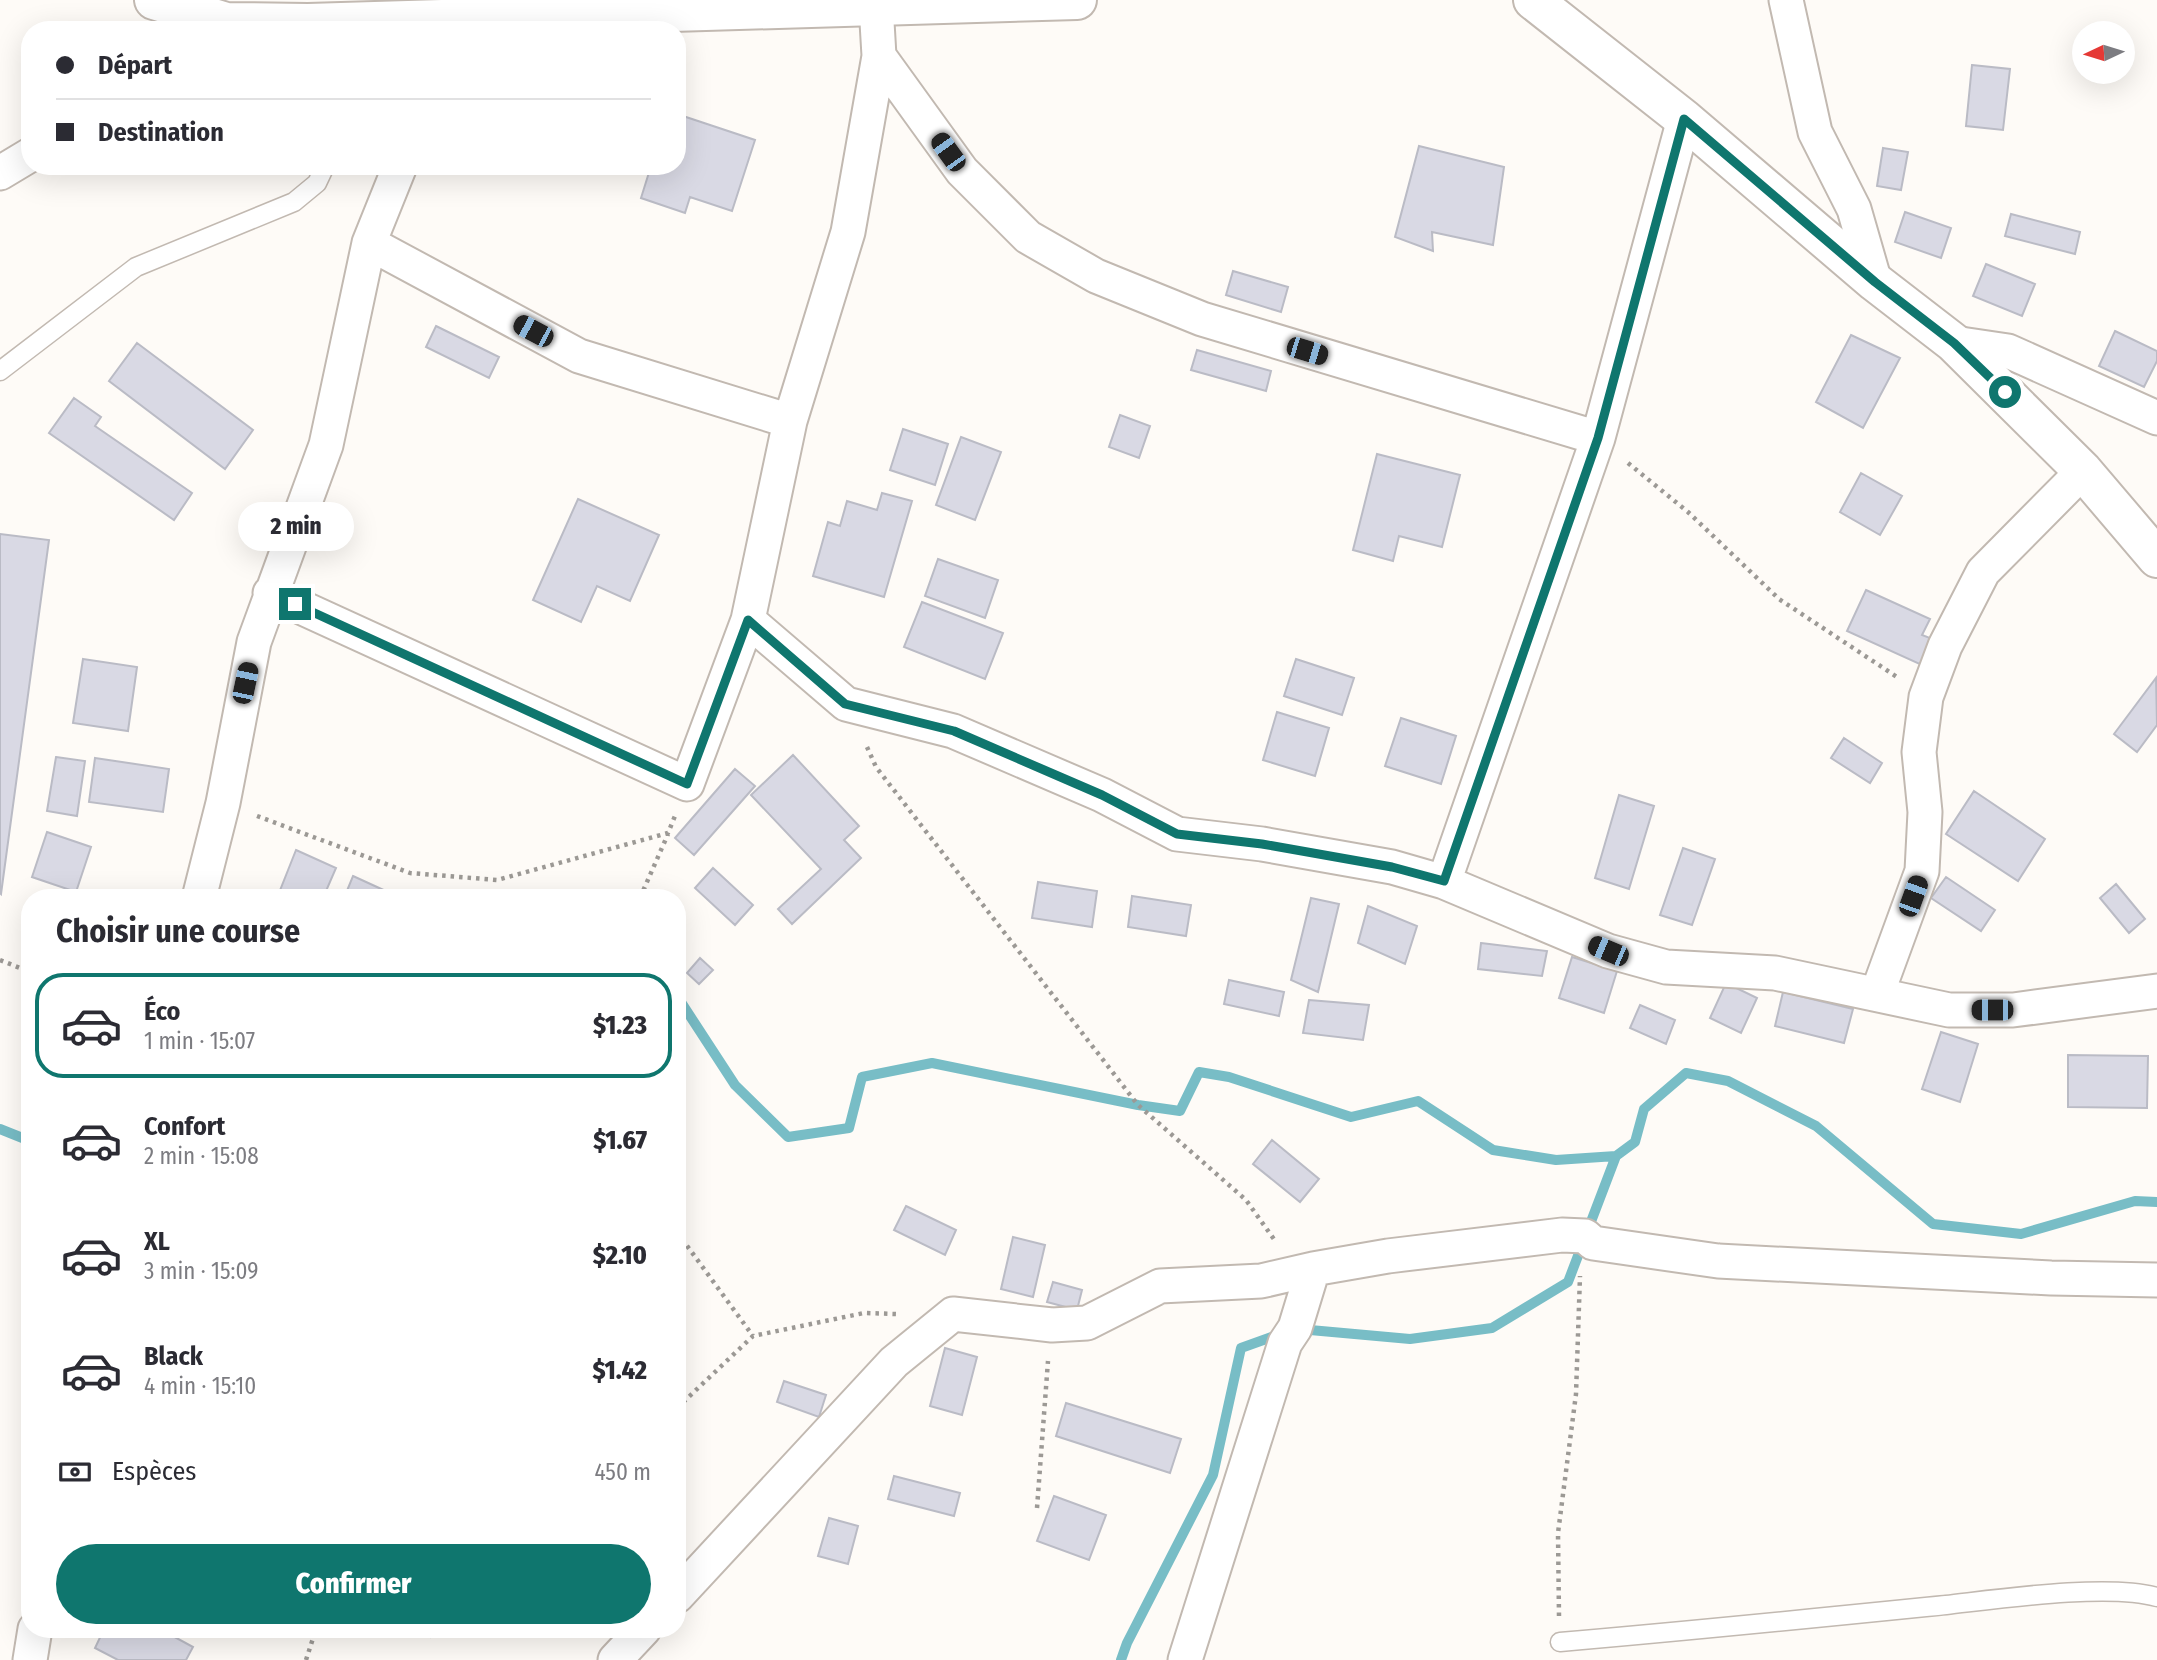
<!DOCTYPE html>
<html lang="fr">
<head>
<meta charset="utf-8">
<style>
  :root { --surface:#fff; --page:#f2f2f3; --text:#2b2b33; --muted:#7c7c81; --line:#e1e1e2; --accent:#0f766e }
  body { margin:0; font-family:"Fira Sans Condensed",sans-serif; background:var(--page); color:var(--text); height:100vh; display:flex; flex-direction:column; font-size:26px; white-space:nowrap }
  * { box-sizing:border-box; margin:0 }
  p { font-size:23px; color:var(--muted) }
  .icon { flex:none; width:38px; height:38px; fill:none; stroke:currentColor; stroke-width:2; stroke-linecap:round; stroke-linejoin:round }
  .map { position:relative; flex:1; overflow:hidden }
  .details { position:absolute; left:21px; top:889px; width:665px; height:749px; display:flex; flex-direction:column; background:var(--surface); border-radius:28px; box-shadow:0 7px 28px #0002 }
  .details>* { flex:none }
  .hud { position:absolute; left:21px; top:21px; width:665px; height:154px; border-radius:28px; box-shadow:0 7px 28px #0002; display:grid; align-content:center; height:154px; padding:0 35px; background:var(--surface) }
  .needle { width:46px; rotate:266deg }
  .tools { position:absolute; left:2072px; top:21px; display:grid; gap:14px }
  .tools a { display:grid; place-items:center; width:63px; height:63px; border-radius:50%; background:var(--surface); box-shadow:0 7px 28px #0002; font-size:35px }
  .end { position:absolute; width:32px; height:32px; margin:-16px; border:9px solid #0f766e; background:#fff; box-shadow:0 0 0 4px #fff }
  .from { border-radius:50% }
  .bubble { position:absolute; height:49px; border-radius:24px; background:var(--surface); box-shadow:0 7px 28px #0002; font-size:23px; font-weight:800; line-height:49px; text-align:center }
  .car { position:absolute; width:21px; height:42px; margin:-21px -10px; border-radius:9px; box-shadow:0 0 5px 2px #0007; background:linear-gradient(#222 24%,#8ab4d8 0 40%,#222 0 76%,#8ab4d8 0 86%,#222 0) }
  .hud b { display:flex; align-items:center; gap:24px; height:66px; font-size:26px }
  .hud b+b { border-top:2px solid var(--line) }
  .hud i { width:18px; height:18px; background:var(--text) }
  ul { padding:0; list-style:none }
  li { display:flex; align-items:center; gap:21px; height:105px; margin:0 14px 10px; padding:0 21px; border:4px solid transparent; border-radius:28px }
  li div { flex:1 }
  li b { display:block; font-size:26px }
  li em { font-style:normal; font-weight:800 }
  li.active { border-color:var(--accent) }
  li>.icon { width:63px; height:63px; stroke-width:1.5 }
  h2 { padding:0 35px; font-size:32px; line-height:84px }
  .pay { display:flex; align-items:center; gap:18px; height:77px; padding:0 35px; font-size:26px }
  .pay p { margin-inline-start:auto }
  .action { display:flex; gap:14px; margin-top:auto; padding:14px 35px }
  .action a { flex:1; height:80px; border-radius:42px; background:var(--accent); color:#fff; font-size:28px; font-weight:800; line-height:80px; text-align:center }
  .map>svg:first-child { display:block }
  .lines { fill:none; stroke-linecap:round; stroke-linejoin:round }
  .stream { stroke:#78bdc6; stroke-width:10 }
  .building { fill:#d9d9e4; stroke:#babbc5; stroke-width:2 }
  .lane-casing { stroke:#c2b9b1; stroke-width:21 }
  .street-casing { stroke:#c2b9b1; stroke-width:37 }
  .highway-casing { stroke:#c2b9b1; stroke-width:42 }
  .path { stroke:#9c9995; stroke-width:4.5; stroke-dasharray:3.5 5; stroke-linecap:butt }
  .lane { stroke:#fff; stroke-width:18 }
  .street { stroke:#fff; stroke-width:33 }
  .highway { stroke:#fff; stroke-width:38 }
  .route { stroke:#0f766e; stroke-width:9 }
</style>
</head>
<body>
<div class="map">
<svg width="2157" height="1660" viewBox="0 0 2157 1660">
  <rect width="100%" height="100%" fill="#fefbf7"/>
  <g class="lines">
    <path class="stream" d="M677 996 735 1085 788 1137 849 1128 862 1077 932 1063 1138 1105 1180 1111 1199 1072 1229 1077 1351 1117 1418 1101 1493 1150 1556 1160 1616 1156 1635 1142 1644 1109 1686 1073 1728 1081 1816 1126 1933 1224 2021 1234 2135 1201 2157 1202
      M0 1129 30 1141
      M1299 1329 1410 1339 1492 1328 1568 1282 1616 1156
      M1121 1660 1127 1643 1213 1475 1241 1348 1280 1334"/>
  </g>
  <path class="building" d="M1972 65 2010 69 2003 130 1966 126Z
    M677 114 755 140 732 211 690 197 685 213 641 198 651 166H677Z
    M1419 146 1504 167 1493 245 1432 232 1433 251 1395 237Z
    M1883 148 1908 152 1901 190 1877 186Z
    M1905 212 1951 228 1941 258 1895 242Z
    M2011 214 2080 232 2075 254 2005 236Z
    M1986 264 2035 284 2022 316 1973 296Z
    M1233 271 1288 287 1281 312 1226 295Z
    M436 326 499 357 489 378 426 347Z
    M2115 331 2157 351V361L2144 387 2099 366Z
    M1851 335 1900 358 1863 428 1816 402Z
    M137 343 253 430 225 469 109 381Z
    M1197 350 1271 371 1266 391 1191 370Z
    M74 398 101 417 95 426 192 493 174 520 49 433Z
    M1120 415 1150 426 1139 458 1109 447Z
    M903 429 948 444 935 485 890 470Z
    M961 437 1001 452 975 520 936 505Z
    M1377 454 1460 475 1442 547 1399 536 1393 561 1353 550Z
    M1861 473 1902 496 1880 535 1840 512Z
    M882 493 912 501 884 597 813 576 828 522 840 526 847 501 877 510Z
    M578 499 659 535 630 601 597 586 581 622 533 600Z
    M0 534 49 540 1 894 0 893Z
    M938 559 998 580 985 618 925 596Z
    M1866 590 1930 619 1922 635 1935 640 1924 666 1847 631Z
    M922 602 1003 633 985 679 904 647Z
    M83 659 137 667 128 731 73 723Z
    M1296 659 1354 678 1342 715 1284 696Z
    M2156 678 2157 725 2137 752 2114 734Z
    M1277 712 1329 728 1315 776 1263 760Z
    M1401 718 1456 736 1441 784 1385 766Z
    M1844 738 1882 763 1870 783 1831 758Z
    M793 755 859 826 844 840 861 858 792 924 778 909 821 869 751 795Z
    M56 757 85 761 77 816 47 811Z
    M95 758 169 769 163 812 89 802Z
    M735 769 755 786 694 855 675 838Z
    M1974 791 2045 839 2018 881 1946 834Z
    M1619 795 1654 806 1629 889 1595 878Z
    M47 832 91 847 76 892 32 877Z
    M1683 848 1715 859 1692 925 1660 915Z
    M296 850 336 868 323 898H277Z
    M713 868 753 905 735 925 695 888Z
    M353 876 401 898H344Z
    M1946 877 1995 910 1981 931 1931 898Z
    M1038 882 1097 891 1092 927 1032 918Z
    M2116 884 2145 919 2129 933 2100 898Z
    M490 891 501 898H486Z
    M1132 896 1191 905 1186 936 1128 927Z
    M1311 898 1339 904 1318 992 1291 980Z
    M1368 906 1417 926 1405 964 1358 943Z
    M30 916V965L23 964Z
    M1481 943 1547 951 1542 976 1478 969Z
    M1572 957 1617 971 1604 1013 1559 998Z
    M700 958 713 970 699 984 687 973Z
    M1229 980 1284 992 1279 1016 1224 1004Z
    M1726 983 1757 998 1741 1033 1710 1018Z
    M1783 992 1853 1009 1844 1043 1775 1026Z
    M1309 1000 1369 1005 1363 1040 1303 1033Z
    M1640 1005 1675 1020 1666 1044 1630 1028Z
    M1941 1032 1978 1044 1960 1102 1922 1089Z
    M2068 1055 2148 1056 2147 1108 2068 1107Z
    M1272 1140 1319 1179 1300 1202 1253 1164Z
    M906 1206 956 1230 945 1255 894 1230Z
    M1013 1237 1045 1245 1033 1297 1001 1289Z
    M1053 1282 1082 1290 1077 1310 1047 1302Z
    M945 1348 977 1357 962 1415 930 1406Z
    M784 1381 826 1395 819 1417 777 1402Z
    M1066 1403 1181 1439 1170 1473 1056 1436Z
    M894 1476 960 1493 954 1516 888 1499Z
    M1054 1496 1106 1515 1089 1560 1037 1541Z
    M829 1518 858 1526 848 1564 818 1556Z
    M677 1524 685 1525 683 1571H677Z
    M104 1629H160L193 1647 186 1660H118L95 1648Z
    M410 1629H433L430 1637Z"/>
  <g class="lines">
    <g class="lane-casing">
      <path id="lane" d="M0 371 136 267 294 202 317 183 325 166
        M1560 1642C1689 1631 1817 1618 1946 1605 1999 1599 2108 1583 2157 1597"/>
    </g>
    <g class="street-casing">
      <path id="street" d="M1786 0 1815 132 1854 209 1875 282
        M879 56 962 171 1028 237 1096 276 1202 319 1598 438
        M0 173 30 155
        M369 243 579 356 790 421
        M1954 343 2008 351 2157 418
        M270 593 687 784 748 620 790 421 848 232 879 56 876 5
        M748 620 846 704 953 731 1102 795 1177 834 1262 844 1392 867 1444 882 1608 951 1666 967 1775 973 1949 1010H2013L2157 991
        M1444 882 1598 438 1684 119
        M199 898 223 803 254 642 326 445 369 243 400 166
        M1877 994 1922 871 1925 812 1919 752 1926 697 1945 646 1983 572 2083 471
        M677 1596 894 1362 953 1314 1052 1325 1087 1323 1160 1286 1261 1281 1313 1269
        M30 1660 35 1629
        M615 1660 644 1629
        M1185 1660 1285 1343 1295 1328 1313 1269 1388 1256 1562 1235 1585 1236 1593 1243 1718 1261 2051 1278 2157 1280"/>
    </g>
    <g class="highway-casing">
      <path id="highway" d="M154 0 226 22 308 23 1077 0
        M1533 0 1684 119 1875 282 1954 343 2083 471 2157 558"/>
    </g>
    <path class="path" d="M1628 463 1688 512 1779 599 1897 677
      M867 747 876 767 1138 1105 1246 1200 1276 1242
      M257 816 410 873 497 880 668 833 675 816
      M640 898 668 834
      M0 960 30 972
      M677 1232 753 1336
      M677 1408 753 1336 864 1313 896 1314
      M1037 1508 1048 1361
      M1559 1616 1558 1533 1576 1394 1580 1276
      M306 1660 316 1629"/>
    <use href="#lane" class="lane"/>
    <use href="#street" class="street"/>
    <use href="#highway" class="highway"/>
  </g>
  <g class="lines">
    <path class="route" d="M295 604 687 784 748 620 845 704 954 731 1102 795 1177 834 1262 844 1392 867 1444 881 1598 438 1684 119 1875 282 1954 343 2005 392"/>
  </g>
</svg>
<div class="tools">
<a><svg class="needle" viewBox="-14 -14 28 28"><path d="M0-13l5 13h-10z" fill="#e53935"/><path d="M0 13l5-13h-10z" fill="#7c7c81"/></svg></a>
</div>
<i class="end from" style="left:2005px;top:392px"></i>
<i class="end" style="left:295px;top:604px"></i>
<div class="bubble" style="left:238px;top:502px;width:116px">2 min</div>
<i class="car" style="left:948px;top:152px;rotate:324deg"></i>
<i class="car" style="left:533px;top:331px;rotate:298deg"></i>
<i class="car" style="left:1307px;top:351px;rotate:107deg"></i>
<i class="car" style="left:245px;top:683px;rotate:12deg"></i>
<i class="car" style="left:1913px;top:896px;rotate:20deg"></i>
<i class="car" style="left:1608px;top:951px;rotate:293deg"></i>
<i class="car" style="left:1992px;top:1010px;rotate:270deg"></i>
<div class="hud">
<b><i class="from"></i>Départ</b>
<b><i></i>Destination</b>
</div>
<section class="details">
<h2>Choisir une course</h2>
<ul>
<li class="active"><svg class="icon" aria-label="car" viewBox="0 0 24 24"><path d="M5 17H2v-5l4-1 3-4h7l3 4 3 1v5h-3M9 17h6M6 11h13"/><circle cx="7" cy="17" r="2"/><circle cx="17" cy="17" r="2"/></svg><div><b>Éco</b><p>1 min · 15:07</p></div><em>$1.23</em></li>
<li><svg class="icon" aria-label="car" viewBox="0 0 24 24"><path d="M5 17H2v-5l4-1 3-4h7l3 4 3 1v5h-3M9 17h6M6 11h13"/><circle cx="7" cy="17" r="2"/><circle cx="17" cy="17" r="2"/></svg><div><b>Confort</b><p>2 min · 15:08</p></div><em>$1.67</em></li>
<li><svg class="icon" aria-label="car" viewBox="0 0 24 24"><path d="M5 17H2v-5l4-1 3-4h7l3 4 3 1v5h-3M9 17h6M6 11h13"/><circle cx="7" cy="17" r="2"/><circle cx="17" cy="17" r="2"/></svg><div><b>XL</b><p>3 min · 15:09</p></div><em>$2.10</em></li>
<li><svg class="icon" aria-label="car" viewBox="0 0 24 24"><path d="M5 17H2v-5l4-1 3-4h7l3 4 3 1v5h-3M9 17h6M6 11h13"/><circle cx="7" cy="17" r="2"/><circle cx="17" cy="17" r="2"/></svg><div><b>Black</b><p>4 min · 15:10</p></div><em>$1.42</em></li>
</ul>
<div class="pay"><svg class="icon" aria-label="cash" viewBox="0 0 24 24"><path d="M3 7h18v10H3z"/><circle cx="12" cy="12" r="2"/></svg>Espèces<p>450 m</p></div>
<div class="action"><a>Confirmer</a></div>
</section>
</div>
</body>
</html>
